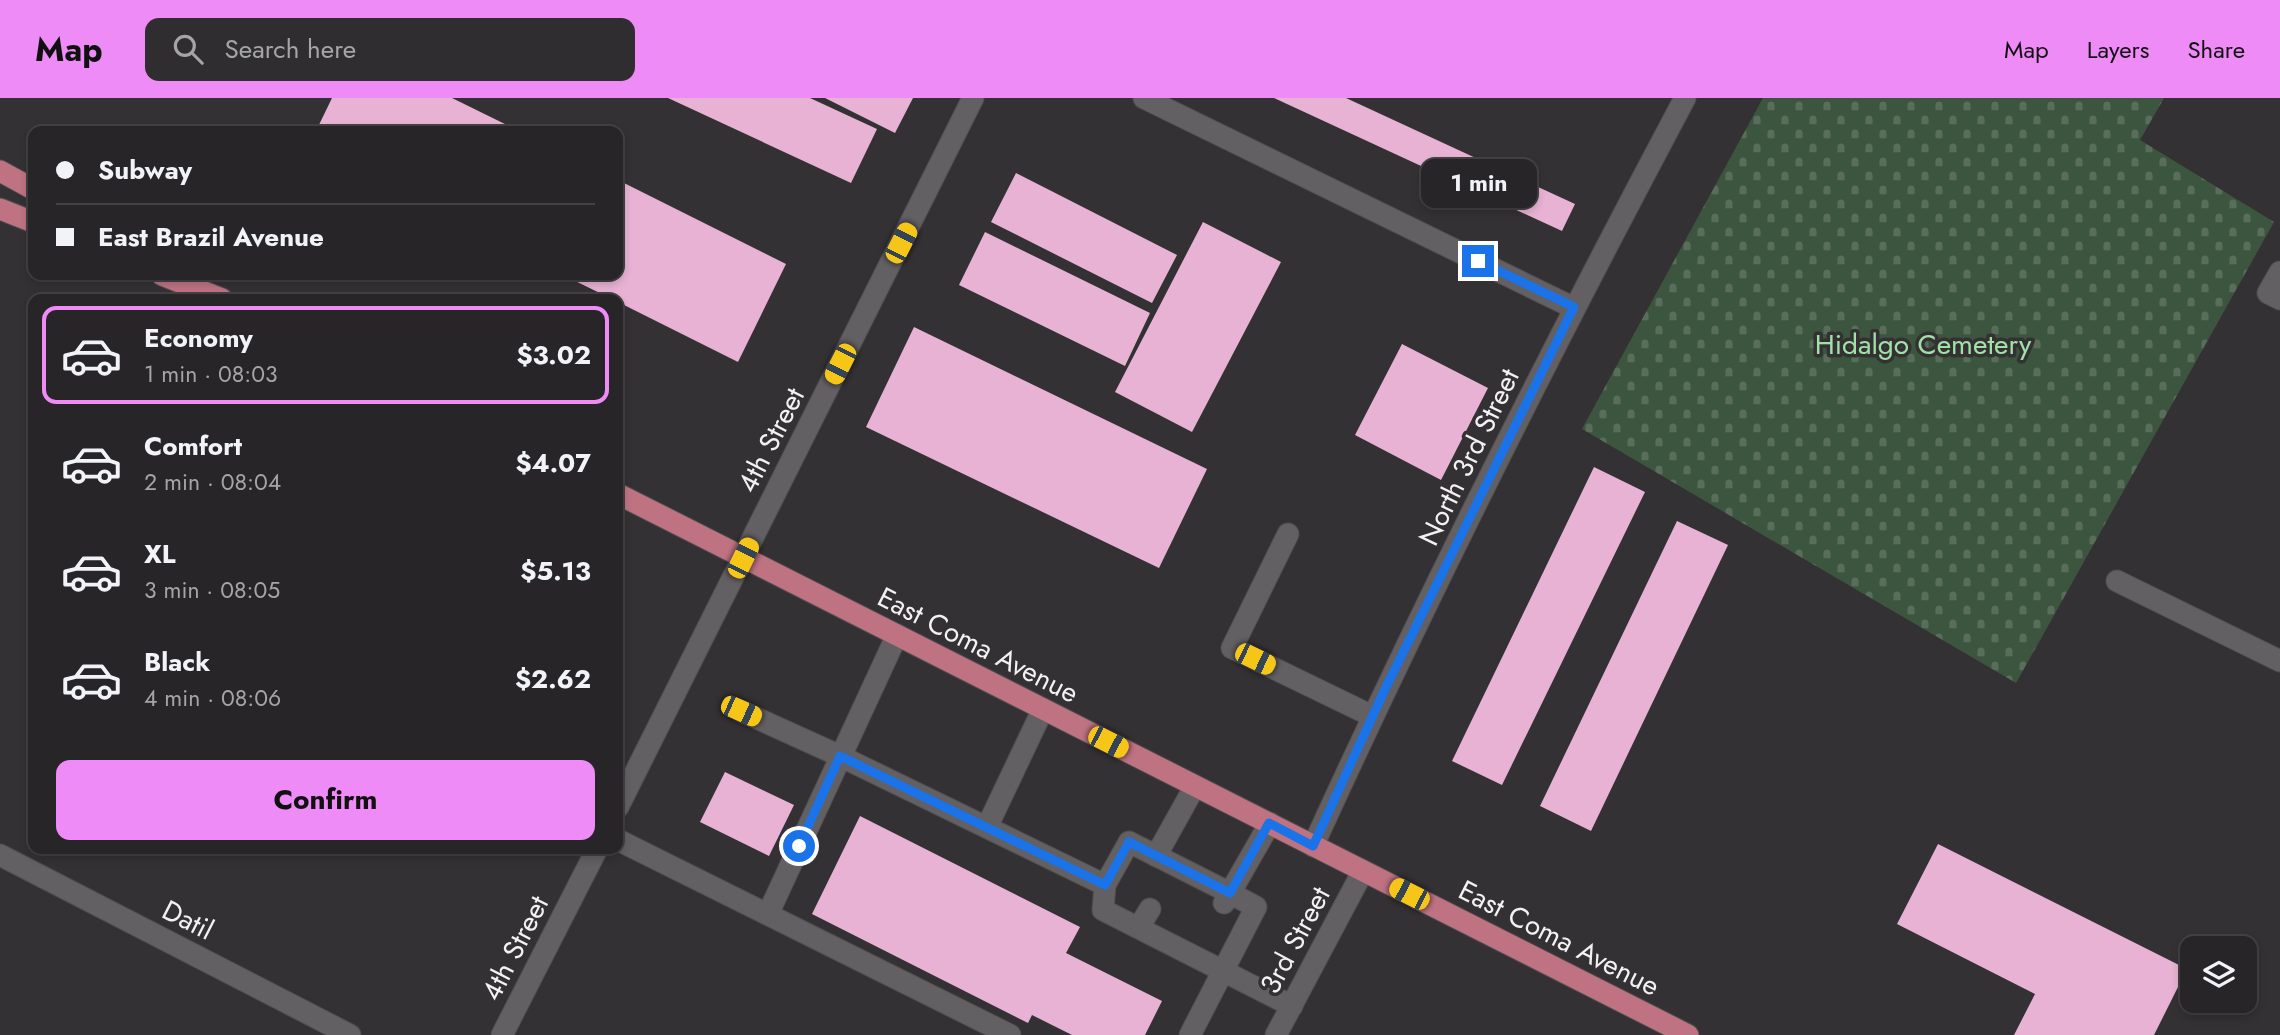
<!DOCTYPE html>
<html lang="en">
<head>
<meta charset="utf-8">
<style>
  :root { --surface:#272527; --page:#2f2d2f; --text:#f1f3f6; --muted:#a4a5a7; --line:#434244; --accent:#ef8bf7 }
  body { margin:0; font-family:Jost,sans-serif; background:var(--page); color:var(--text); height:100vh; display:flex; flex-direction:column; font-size:26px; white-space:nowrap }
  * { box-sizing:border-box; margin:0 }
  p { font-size:23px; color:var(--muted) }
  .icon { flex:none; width:38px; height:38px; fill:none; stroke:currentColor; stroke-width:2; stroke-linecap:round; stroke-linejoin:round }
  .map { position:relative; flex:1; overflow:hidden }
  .panel { position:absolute; left:28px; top:196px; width:595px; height:560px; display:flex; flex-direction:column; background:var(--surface); border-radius:14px; box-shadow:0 4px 10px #0003,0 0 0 2px var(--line) }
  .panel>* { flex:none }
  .hud { position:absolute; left:28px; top:28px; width:595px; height:154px; border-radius:14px; box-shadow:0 4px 10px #0003,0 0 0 2px var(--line); display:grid; align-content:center; height:154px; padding:0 28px; background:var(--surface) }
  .fabs { position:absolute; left:2180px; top:838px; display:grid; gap:14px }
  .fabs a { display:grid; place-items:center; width:77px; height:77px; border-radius:14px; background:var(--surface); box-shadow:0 4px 10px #0003,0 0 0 2px var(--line); font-size:35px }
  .end { position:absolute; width:32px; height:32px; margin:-16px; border:9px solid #1a73e8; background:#fff; box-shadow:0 0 0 4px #fff }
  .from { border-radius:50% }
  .bubble { position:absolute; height:49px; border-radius:14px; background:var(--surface); box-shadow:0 4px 10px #0003,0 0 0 2px var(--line); font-size:23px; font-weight:700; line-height:49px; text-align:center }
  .car { position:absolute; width:21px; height:42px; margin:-21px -10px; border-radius:9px; box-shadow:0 0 5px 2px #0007; background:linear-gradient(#f5c518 24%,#345 0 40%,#f5c518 0 76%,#345 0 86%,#f5c518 0) }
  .hud b { display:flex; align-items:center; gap:24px; height:66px; font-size:26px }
  .hud b+b { border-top:2px solid var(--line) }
  .hud i { width:18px; height:18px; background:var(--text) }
  ul { padding:12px 0 0; list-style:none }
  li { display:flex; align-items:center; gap:21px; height:98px; margin:0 14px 10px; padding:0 14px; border:4px solid transparent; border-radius:14px }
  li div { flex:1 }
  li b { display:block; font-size:26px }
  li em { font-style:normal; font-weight:700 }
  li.current { border-color:var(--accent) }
  li>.icon { width:63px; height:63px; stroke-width:1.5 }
  .button { display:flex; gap:14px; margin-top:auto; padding:14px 28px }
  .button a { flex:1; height:80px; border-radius:14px; background:var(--accent); color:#111; font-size:28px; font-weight:700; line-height:80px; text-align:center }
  header { display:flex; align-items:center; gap:42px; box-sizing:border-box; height:98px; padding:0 35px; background:var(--accent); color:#111 }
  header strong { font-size:33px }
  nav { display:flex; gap:38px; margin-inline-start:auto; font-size:24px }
  .search { width:490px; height:63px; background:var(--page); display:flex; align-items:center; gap:18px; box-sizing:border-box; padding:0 24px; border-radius:14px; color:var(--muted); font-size:26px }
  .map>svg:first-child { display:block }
  .cemetery { fill:url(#cemetery-stones) }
  .building { fill:#e7b2d3 }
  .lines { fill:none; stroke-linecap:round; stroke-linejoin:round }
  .lane-casing { stroke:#504d50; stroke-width:23 }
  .street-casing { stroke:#504d50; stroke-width:23 }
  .primary-casing { stroke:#504d50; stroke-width:23 }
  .lane { stroke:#636063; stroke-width:21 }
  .street { stroke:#636063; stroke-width:21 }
  .primary { stroke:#bf7382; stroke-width:21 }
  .route { stroke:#1a73e8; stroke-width:9 }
  .labels { text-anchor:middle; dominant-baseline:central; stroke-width:7; stroke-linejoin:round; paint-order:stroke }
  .park-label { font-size:28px; fill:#a1e1a6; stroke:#343134 }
  .street-label { font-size:28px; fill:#f3f1f3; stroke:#343134 }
</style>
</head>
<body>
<header>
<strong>Map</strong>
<div class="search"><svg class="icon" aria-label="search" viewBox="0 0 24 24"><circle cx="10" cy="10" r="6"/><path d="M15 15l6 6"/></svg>Search here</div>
<nav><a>Map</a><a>Layers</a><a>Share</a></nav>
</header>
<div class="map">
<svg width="2280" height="937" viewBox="0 0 2280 937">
  <defs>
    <pattern id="cemetery-stones" width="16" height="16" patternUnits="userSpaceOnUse" patternTransform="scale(1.75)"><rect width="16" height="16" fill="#3c553e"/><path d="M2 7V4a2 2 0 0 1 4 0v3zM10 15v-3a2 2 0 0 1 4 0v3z" fill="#596e5a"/></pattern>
  </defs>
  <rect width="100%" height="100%" fill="#343134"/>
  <path class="cemetery" d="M1763 0H2164L2140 42 2274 124 2016 585 1582 331Z"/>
  <path class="building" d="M332 0H452L519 33H316Z
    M668 0H810L877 31 851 85Z
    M825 0H913L895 35Z
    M1274 0H1346L1575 106 1562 133Z
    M1016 75 1177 157 1152 205 991 124Z
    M618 82 786 166 738 264 618 204V201H612L563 177H618Z
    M1203 124 1281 164 1192 334 1115 294Z
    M985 134 1150 215 1125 268 959 187Z
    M914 229 1207 371 1159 470 866 329Z
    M1402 246 1488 290 1441 382 1355 337Z
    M1594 369 1645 394 1502 687 1452 663Z
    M1677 423 1728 447 1591 733 1540 708Z
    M725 674 794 707 769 758 700 724Z
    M860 718 1080 829 1066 855 1162 903 1145 937H1072L1032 917 1028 925 812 816Z
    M1938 746 2187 871 2154 937H2014L2035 896 1897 826Z"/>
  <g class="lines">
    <g class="lane-casing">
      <path id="lane" d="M1288 436 1232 550 1372 618
        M741 613 840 658 1105 787 1103 812 1292 908
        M987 729 1043 611
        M618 742 1010 937
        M1156 758 1195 688
        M1105 787 1129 744 1230 795 1270 725
        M768 816 897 537
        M1139 829 1150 811
        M1190 937 1256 809 1230 795 1224 805"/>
    </g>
    <g class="street-casing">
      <path id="street" d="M1144 0 1574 210
        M2280 174 2268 195 2280 201
        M2117 483 2280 563
        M618 709 973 0
        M1313 748C1429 494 1554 246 1685 0
        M0 757 350 937
        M502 937 597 751
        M1276 937 1363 773"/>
    </g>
    <g class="primary-casing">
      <path id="primary" d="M0 73 33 91
        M0 111 33 124
        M162 177 222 201
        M618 396 1688 937"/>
    </g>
    <use href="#lane" class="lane"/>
    <use href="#street" class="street"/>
    <use href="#primary" class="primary"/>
  </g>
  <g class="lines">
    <path class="route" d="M799 748 840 658 1105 787 1129 744 1230 795 1269 725 1313 748 1385 591 1574 209 1478 163"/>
  </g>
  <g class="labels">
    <g class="park-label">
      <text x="1923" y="246">Hidalgo Cemetery</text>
    </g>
    <g class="street-label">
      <text transform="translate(771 342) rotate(-63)">4th Street</text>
      <text transform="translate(1469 359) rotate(-64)">North 3rd Street</text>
      <text transform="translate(978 547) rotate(27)">East Coma Avenue</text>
      <text transform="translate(188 822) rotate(27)">Datil</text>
      <text transform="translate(1559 840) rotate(27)">East Coma Avenue</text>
      <text transform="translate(1295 842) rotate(-62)">3rd Street</text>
      <text transform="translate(515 850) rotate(-63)">4th Street</text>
    </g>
  </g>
</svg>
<div class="fabs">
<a><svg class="icon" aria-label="layers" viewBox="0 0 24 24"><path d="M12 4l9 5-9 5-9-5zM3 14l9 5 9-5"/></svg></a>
</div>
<i class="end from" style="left:799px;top:748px"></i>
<i class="end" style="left:1478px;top:163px"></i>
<div class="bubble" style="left:1421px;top:61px;width:116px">1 min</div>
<i class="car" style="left:901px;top:145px;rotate:27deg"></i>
<i class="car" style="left:840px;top:266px;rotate:207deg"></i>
<i class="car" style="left:743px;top:460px;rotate:26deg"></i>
<i class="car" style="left:1255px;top:561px;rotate:116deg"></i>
<i class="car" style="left:741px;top:613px;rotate:114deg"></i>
<i class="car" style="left:1108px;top:644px;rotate:117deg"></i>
<i class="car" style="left:1409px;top:796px;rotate:297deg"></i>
<div class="hud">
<b><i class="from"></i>Subway</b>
<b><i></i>East Brazil Avenue</b>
</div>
<section class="panel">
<ul>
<li class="current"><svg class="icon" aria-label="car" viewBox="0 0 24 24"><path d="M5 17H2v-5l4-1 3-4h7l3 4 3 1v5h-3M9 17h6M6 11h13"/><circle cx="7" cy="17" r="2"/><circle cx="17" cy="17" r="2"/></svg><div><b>Economy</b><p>1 min · 08:03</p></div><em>$3.02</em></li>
<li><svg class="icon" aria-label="car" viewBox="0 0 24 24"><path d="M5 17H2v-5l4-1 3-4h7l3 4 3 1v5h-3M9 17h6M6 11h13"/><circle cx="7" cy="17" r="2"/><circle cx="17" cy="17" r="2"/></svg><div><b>Comfort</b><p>2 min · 08:04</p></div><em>$4.07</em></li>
<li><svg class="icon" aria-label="car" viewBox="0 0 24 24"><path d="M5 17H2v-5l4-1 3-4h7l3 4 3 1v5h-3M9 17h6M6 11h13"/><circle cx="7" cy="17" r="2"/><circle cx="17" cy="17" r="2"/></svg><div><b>XL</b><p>3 min · 08:05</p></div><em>$5.13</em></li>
<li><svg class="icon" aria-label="car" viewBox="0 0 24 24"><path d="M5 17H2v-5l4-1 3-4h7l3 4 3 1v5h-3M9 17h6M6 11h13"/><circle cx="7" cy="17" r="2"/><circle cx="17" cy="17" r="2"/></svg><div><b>Black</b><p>4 min · 08:06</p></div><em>$2.62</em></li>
</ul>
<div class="button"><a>Confirm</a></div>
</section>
</div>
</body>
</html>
